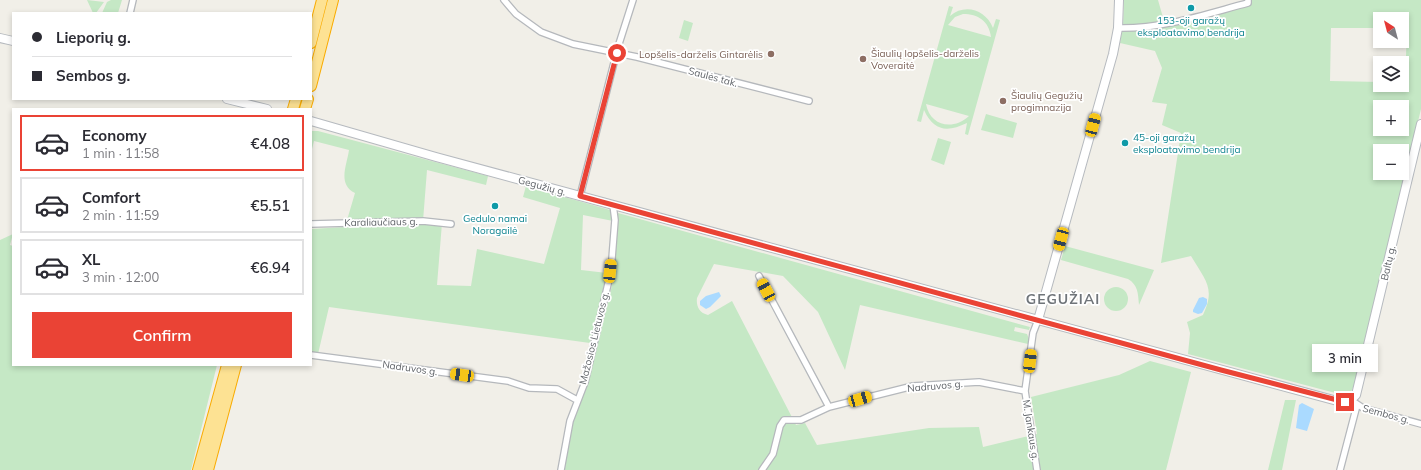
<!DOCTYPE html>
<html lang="en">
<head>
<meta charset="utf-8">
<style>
  :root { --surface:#fff; --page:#f7f7f7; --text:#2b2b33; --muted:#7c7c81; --line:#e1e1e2; --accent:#ea4335 }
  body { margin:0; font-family:Mulish,sans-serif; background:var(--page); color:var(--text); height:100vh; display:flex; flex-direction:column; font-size:15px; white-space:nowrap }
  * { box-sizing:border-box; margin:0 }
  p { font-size:13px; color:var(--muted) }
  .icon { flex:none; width:22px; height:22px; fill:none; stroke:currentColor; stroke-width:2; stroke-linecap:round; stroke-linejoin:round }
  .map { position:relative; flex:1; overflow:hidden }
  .details { position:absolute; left:12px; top:108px; width:300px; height:258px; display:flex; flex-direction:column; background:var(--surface); border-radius:0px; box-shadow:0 2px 6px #0003 }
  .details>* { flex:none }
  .top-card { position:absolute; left:12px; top:12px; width:300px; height:88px; border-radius:0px; box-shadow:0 2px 6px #0003; display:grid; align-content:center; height:88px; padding:0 20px; background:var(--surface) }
  .needle { width:26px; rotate:324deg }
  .tools { position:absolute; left:1373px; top:12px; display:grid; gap:8px }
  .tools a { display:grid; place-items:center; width:36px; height:36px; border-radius:0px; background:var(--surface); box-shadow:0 2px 6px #0003; font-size:20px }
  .end { position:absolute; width:18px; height:18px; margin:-9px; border:5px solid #ea4335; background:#fff; box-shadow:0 0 0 2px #fff }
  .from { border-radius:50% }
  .bubble { position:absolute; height:28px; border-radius:0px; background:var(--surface); box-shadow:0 2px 6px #0003; font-size:13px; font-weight:600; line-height:28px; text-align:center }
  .car { position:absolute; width:12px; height:24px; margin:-12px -6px; border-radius:5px; box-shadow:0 0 3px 1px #0007; background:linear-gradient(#f5c518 24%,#345 0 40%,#f5c518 0 76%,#345 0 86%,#f5c518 0) }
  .top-card b { display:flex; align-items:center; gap:14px; height:38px; font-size:15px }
  .top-card b+b { border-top:1px solid var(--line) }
  .top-card i { width:10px; height:10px; background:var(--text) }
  ul { padding:7px 0 0; list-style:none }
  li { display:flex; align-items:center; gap:12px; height:56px; margin:0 8px 6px; padding:0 12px; border:2px solid var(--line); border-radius:0px }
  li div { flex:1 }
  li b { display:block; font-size:15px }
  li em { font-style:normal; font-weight:600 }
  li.selected { border-color:var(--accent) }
  li>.icon { width:36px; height:36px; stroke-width:1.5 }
  .action { display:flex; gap:8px; margin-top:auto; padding:8px 20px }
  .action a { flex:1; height:46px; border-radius:0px; background:var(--accent); color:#fff; font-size:16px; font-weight:600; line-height:46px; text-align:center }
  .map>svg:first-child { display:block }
  .green { fill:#c5e8c5; fill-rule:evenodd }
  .water { fill:#aadaff }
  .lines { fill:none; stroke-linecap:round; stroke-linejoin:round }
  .street-casing { stroke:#b5b8bc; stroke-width:8 }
  .secondary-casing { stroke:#b6babf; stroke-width:10 }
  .highway-casing { stroke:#f9ab00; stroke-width:12 }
  .street { stroke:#fff; stroke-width:5.5 }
  .secondary { stroke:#fff; stroke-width:8 }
  .highway { stroke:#fde293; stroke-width:10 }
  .route { stroke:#ea4335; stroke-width:5 }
  .culture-dot { fill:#0f9aa8; stroke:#fff; stroke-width:1.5 }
  .education-dot { fill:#8d6e63; stroke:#fff; stroke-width:1.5 }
  .labels { text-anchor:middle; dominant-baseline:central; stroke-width:3.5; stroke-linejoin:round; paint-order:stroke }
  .culture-label { font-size:10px; fill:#0d838f; stroke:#fff }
  .education-label { font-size:10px; fill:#785e54; stroke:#fff; text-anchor:start }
  .street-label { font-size:10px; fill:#5f6368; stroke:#fff }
  .district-label { font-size:14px; font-weight:bold; letter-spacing:1px; fill:#70757a; stroke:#fff }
</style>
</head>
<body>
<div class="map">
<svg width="1421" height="470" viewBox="0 0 1421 470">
  <rect width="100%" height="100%" fill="#f1efe8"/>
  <path class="green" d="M87 0 104 2 96 13H93Z
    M111 0H122L118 13H102L107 2Z
    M1124 0H1158L1164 21 1123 26Z
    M1250 0H1421V109L1355 383 1351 392 1343 395 1188 354 1190 333 1187 322 1203 315C1216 288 1205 280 1191 256L1161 263 1181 133 1162 125 1167 104 1152 102 1162 68 1155 51 1120 43 1122 31C1163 32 1212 16 1251 5ZM1380 19H1402V29H1407L1405 83H1402V85H1380V82L1330 81 1331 28H1380ZM1380 107H1402V129H1380ZM1380 151H1402V173H1380Z
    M949 6 953 7 950 16C965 3 986 10 993 28L996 19 1000 20 968 135 965 134 967 123C948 132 934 132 924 110L921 122 917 121ZM963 14C978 14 989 21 991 37L948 25 955 17ZM926 104 969 116C953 131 930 126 926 104Z
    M684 20 693 23 688 41 679 38Z
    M986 114 1017 123 1013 138 981 130Z
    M311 131H318L488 176 486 185 427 170 423 221 442 223 437 285 471 286 477 249 544 264 560 208 523 197 526 186 610 210 613 221 583 215 581 270 607 273 590 343 329 307 318 354 311 353V229L345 227 355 193C337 184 347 165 349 150L314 141 311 153Z
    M938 138 951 142 944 165 931 160Z
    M618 213 1030 327 1029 330 1015 327 1014 331 1027 334 1029 339 1028 344 860 305 845 370 818 312 783 276 714 264 697 298C696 306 699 313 708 315L732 301 796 425 805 423 817 445 929 428 979 427 983 447 1037 434 1031 397 1119 375 1150 361 1191 372 1166 470H564L571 428 609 299 614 275Z
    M13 234 10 245 13 246V365H217L191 470H0V240Z
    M1065 246 1154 270 1139 305C1138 293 1138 285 1128 279L1061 260Z
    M1104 299a12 12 0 1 1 24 0a12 12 0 1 1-24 0Z
    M1285 400H1296L1282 470H1268Z"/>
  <path class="water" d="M719 292 721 296 710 307 706 309 700 305V301L706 296Z
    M1203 297 1207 299V304L1202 313 1198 314 1193 312V310L1199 298Z
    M1302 403 1314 409 1307 431 1296 428 1299 405Z"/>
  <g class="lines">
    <g class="street-casing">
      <path id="street" d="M504 0 516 14 541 32 573 44 637 57 809 101
        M130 13 133 0
        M1118 28C1163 29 1206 14 1248 3V0
        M580 196 618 47 633 0
        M311 224 423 221 451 224
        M759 276 829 407
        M311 355 508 381 529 388 557 389 577 400
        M1351 400 1363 408 1421 424
        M561 470 570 421 585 382 611 271 615 220 613 205
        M762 470 773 454 780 426 784 420H801L829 407 913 386 979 382 1025 391
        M1037 470 1025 391 1033 333 1038 320
        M1340 470 1357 405"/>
    </g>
    <g class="secondary-casing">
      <path id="secondary" d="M0 38 13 41
        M227 99 267 109
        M311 121 436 157 1341 402 1351 400 1356 395 1421 124
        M1038 320 1113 54 1118 28 1119 0"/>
    </g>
    <g class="highway-casing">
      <path id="highway" d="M311 43 322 0
        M311 86 333 0
        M293 109 296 99
        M305 109 308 99
        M198 470 227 365
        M208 470 236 365"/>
    </g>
    <use href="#street" class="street"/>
    <use href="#secondary" class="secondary"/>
    <use href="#highway" class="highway"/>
  </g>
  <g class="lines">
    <path class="route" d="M617 53 580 196 1221 370 1345 402"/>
  </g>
  <g class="culture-dot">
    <circle cx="1191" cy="8" r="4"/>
    <circle cx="1125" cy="143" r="4"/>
    <circle cx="495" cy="206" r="4"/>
  </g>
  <g class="education-dot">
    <circle cx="771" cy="54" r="4"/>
    <circle cx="863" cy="59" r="4"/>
    <circle cx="1003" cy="101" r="4"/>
  </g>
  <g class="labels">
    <g class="culture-label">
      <text x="1191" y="20">153-oji garažų<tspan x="1191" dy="12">eksploatavimo bendrija</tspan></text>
      <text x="1133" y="137" text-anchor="start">45-oji garažų<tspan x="1133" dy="12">eksploatavimo bendrija</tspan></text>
      <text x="495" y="218">Gedulo namai<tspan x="495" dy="12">Noragailė</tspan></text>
    </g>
    <g class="education-label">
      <text x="871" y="53">Šiaulių lopšelis-darželis<tspan x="871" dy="12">Voveraitė</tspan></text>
      <text x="763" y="54" text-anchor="end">Lopšelis-darželis Gintarėlis</text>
      <text x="1011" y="95">Šiaulių Gegužių<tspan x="1011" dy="12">progimnazija</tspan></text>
    </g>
    <g class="street-label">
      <text transform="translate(713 77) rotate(15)">Saulės tak.</text>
      <text transform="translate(542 186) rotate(15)">Gegužių g.</text>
      <text transform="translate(381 222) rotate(-1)">Karaliaučiaus g.</text>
      <text transform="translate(1388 263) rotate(-77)">Baltų g.</text>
      <text transform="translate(594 338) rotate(-76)">Mažosios Lietuvos g.</text>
      <text transform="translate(410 368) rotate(8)">Nadruvos g.</text>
      <text transform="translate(935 386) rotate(-5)">Nadruvos g.</text>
      <text transform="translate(1386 414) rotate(15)">Sembos g.</text>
      <text transform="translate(1031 430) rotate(81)">M. Jankaus g.</text>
    </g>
    <g class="district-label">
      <text x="1063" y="299">GEGUŽIAI</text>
    </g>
  </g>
</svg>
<div class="tools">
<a><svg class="needle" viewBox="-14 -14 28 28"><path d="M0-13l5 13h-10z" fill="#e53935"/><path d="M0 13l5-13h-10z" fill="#7c7c81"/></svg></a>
<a><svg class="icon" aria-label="layers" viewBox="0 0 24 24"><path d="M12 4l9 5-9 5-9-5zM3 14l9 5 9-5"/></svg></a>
<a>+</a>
<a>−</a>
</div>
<i class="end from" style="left:617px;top:53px"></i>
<i class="end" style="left:1345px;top:402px"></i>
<div class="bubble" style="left:1312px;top:344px;width:66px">3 min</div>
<i class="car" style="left:1093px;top:125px;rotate:15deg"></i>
<i class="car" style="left:1061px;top:239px;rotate:195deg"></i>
<i class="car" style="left:610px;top:271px;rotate:6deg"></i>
<i class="car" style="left:766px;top:290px;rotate:332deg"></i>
<i class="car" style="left:1030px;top:361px;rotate:7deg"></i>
<i class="car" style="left:462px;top:375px;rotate:278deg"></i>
<i class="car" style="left:860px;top:399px;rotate:74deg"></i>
<div class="top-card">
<b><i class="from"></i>Lieporių g.</b>
<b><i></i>Sembos g.</b>
</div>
<section class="details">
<ul>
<li class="selected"><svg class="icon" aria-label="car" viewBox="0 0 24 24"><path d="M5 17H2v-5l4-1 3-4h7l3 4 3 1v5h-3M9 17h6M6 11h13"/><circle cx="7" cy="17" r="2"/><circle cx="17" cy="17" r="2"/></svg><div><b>Economy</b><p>1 min · 11:58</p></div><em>€4.08</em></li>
<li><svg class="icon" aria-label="car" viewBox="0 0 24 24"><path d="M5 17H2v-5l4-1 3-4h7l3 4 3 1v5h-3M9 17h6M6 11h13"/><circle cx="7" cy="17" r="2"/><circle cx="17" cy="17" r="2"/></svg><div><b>Comfort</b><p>2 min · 11:59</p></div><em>€5.51</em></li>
<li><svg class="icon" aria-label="car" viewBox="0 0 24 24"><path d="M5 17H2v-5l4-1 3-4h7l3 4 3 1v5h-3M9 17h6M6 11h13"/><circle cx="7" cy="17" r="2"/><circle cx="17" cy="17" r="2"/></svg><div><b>XL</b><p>3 min · 12:00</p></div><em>€6.94</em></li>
</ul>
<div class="action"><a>Confirm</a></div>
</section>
</div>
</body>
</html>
